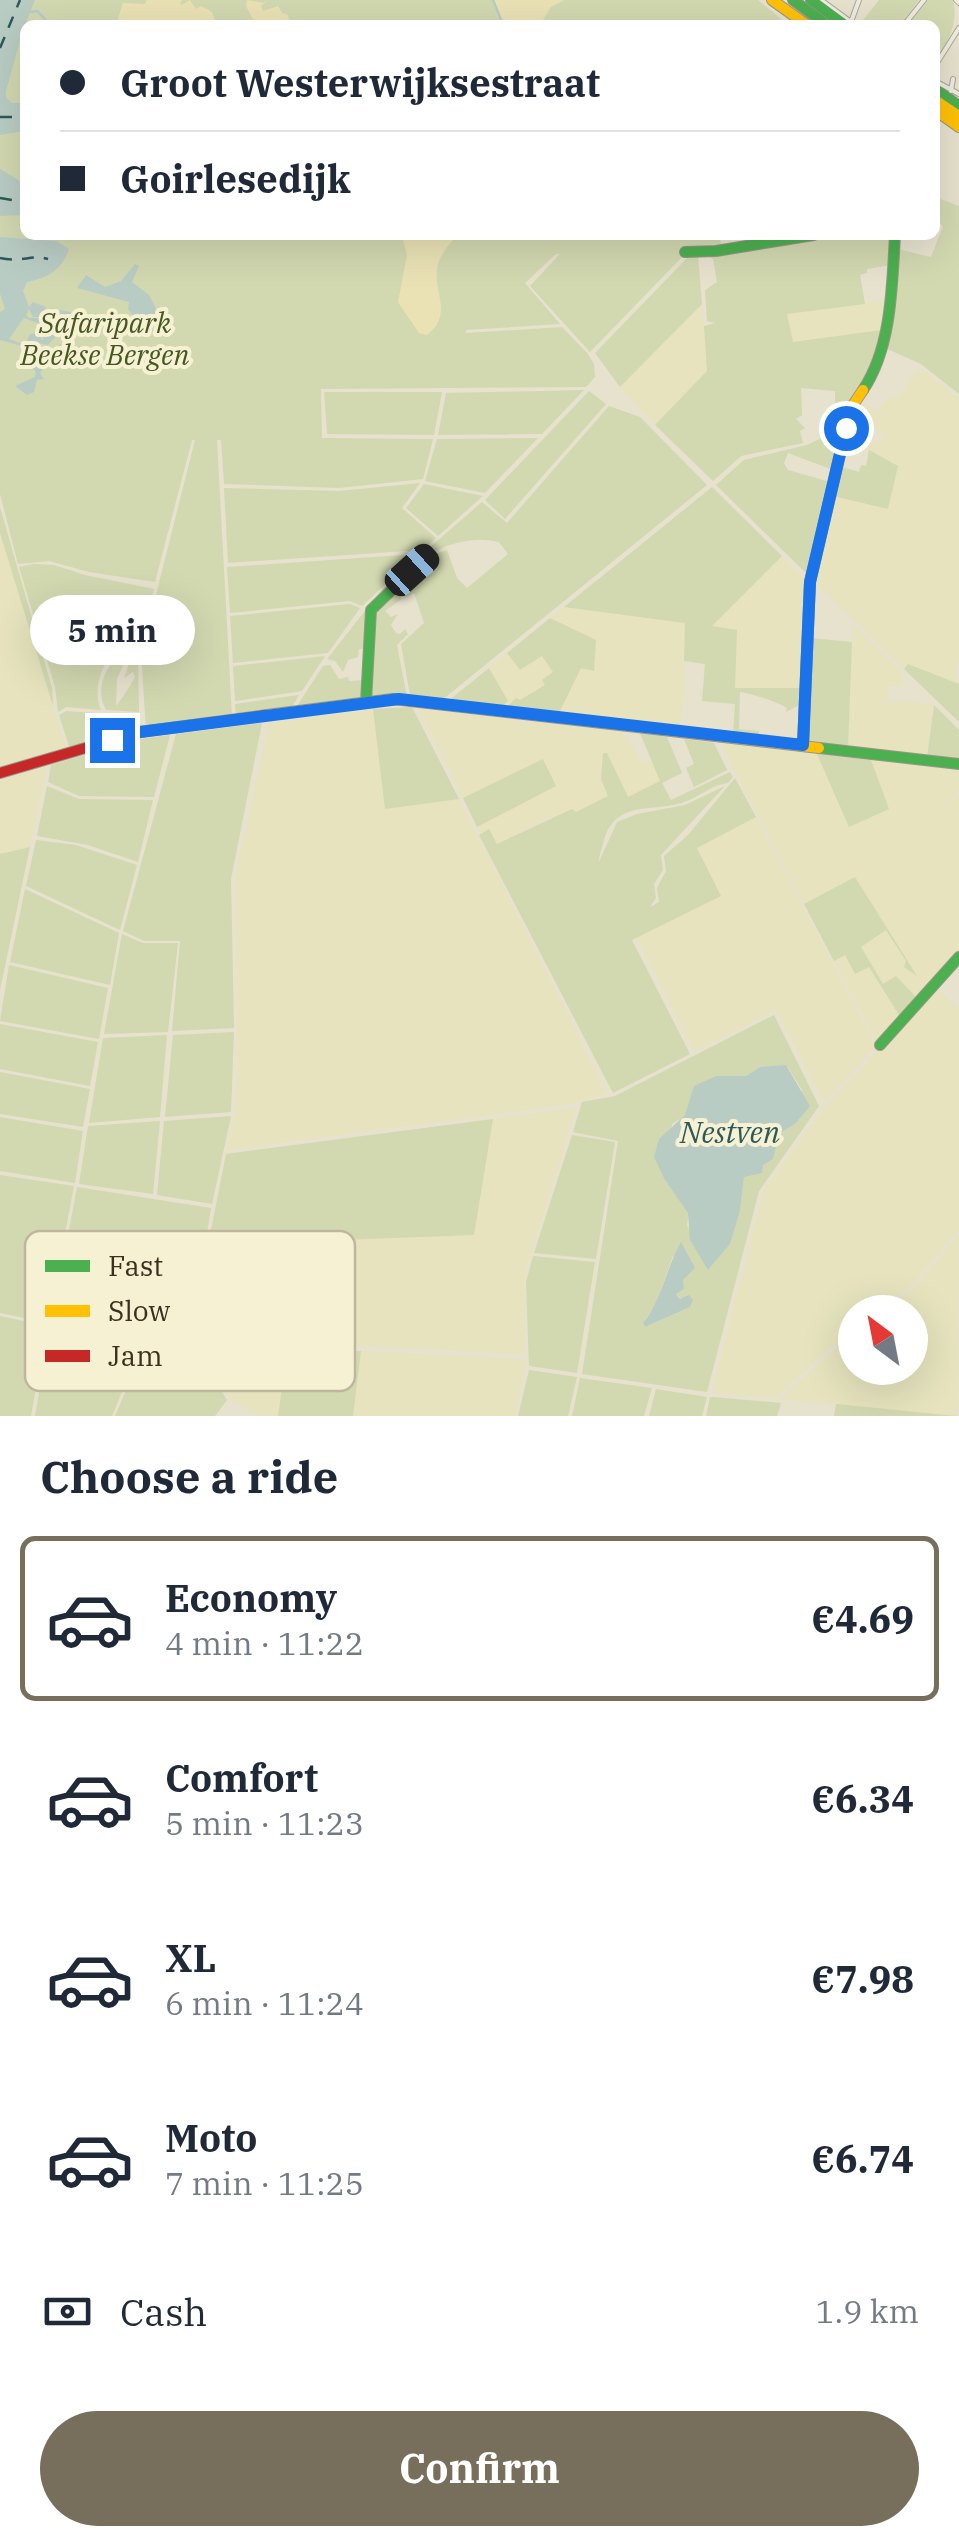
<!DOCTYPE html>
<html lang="en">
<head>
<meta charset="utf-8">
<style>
  :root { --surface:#fff; --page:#f6f6f7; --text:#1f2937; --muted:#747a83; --line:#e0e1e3; --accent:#776e5c }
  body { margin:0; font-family:"IBM Plex Serif",serif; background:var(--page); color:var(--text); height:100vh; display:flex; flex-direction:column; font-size:38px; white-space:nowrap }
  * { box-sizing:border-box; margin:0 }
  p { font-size:32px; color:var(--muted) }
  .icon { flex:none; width:55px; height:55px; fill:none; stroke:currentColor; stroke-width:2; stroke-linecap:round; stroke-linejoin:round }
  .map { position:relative; height:1416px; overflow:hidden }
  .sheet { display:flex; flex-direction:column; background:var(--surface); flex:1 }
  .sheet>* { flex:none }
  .hud { position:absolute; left:20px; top:20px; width:920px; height:220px; border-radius:15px; box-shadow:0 10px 40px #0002; display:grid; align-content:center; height:220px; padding:0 40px; background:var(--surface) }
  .needle { width:65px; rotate:328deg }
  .tools { position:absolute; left:838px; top:1295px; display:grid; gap:20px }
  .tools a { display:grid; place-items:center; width:90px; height:90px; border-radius:50%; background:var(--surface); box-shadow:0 10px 40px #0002; font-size:50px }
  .end { position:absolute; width:45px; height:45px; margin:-22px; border:12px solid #1a73e8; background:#fff; box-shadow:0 0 0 5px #fff }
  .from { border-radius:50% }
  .bubble { position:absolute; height:70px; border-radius:35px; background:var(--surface); box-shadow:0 10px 40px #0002; font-size:32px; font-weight:700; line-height:70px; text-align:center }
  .car { position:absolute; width:30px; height:60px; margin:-30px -15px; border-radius:12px; box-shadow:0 0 8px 2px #0007; background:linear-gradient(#222 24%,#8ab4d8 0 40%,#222 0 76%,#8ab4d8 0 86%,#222 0) }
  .hud b { display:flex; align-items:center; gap:35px; height:95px; font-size:38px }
  .hud b+b { border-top:2px solid var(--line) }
  .hud i { width:25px; height:25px; background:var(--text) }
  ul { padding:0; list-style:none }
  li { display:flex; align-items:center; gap:30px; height:165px; margin:0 20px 15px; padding:0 20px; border:5px solid transparent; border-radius:15px }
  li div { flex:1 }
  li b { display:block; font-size:38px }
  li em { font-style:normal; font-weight:700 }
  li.selected { border-color:var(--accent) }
  li>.icon { width:90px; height:90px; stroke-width:1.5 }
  h2 { padding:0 40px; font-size:45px; line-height:120px }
  .pay { display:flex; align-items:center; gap:25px; height:110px; padding:0 40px; font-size:38px }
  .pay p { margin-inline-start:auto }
  .primary-button { display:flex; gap:20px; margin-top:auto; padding:20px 40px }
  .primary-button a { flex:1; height:115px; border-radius:60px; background:var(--accent); color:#fff; font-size:40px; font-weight:700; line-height:115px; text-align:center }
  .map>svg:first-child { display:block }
  .farmland { fill:#e6e3be }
  .green { fill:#d2d8b0; fill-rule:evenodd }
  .sand { fill:#eae2b5 }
  .water { fill:#b9ccc3 }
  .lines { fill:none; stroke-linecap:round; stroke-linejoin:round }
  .stream { stroke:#b9ccc3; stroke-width:2.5 }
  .ferry { stroke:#2d595b; stroke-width:2.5; stroke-dasharray:12 10; stroke-linecap:butt }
  .street-casing { stroke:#aca697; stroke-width:6 }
  .fast-casing { stroke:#9b9687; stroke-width:12 }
  .slow-casing { stroke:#9b9687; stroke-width:12 }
  .jam-casing { stroke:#9b9687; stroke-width:12 }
  .street { stroke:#eeebe0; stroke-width:4 }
  .fast { stroke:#4caf50; stroke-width:10 }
  .slow { stroke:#ffc107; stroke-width:10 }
  .jam { stroke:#c62828; stroke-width:10 }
  .route { stroke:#1a73e8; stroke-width:12 }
  .labels { text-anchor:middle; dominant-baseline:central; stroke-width:8; stroke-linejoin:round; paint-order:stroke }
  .park-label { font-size:28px; font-style:italic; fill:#455824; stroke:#f7f1d4 }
  .water-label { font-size:30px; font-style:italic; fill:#2d595b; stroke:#f7f1d4 }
  .key { fill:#f7f1d4; stroke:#bfb79d; stroke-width:2.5 }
  .key-label { font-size:28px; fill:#3b301e }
</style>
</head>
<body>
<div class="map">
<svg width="959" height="1416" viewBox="0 0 959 1416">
  <rect width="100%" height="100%" fill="#e6e2ce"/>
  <path class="farmland" d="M888 300 882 330 793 342 787 314Z
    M702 304 707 371 655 425 620 387Z
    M920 368 959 399V661L956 668 959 684 908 664 904 669 814 581 833 496 888 509 898 467 869 450 845 443 847 436 879 442 885 434 853 413 854 410 859 401 878 411 885 401 897 397 905 389Z
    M0 533 66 749 0 768Z
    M782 556 807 581 804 688 735 689 711 626Z
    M564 607 685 623 681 727 559 713 581 667 594 671 596 641 550 618Z
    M853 625 903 674 902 686H889L887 701 933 704 926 757 848 748Z
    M507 653 520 670 542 656 553 671 546 685 506 706H501L507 700 489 668Z
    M418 707 516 719 525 724 541 721 623 731 643 764 652 761 661 783 628 798 607 753H603L600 778 609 796 576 812 571 809 554 818 552 816 496 844 489 830 481 834 477 827 556 786 543 760 463 798Z
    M373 709 385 808 459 799 607 1093 569 1104 227 1150 237 1097 236 875 269 723Z
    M720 743 817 754 849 827 889 809 871 760 959 771V791L934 815 959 795V954L918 999 884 984 860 947 886 929 906 962 905 967 916 974 855 877 804 904Z
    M46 767 30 847 0 854V780Z
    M756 817 876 1046 824 1102 776 1010 694 1051 637 938 720 896 698 847Z
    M844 955 855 974 868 967 901 1018 878 1044 834 961Z
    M935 988 959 1009V1230L911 1286 873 1312H855V1326L774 1398 712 1393 764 1190 821 1112Z
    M576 1108 525 1273V1354L203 1337 208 1245 473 1235 493 1119Z
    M959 1235 958 1416 781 1399 855 1330V1368H910V1312H880L913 1289Z
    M202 1341 288 1346 278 1416H261L231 1400 204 1355Z
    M361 1351 526 1360 515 1416H353Z"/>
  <path class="green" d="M0 0H758L789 25H25V235H720L721 249 686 253 590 352 530 286 560 254H556L525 283 560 324 466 330V333L562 327 588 354 594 364 595 377 586 387 321 389 322 438 433 439 423 479 339 488 224 484 221 440H217L232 717 146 729 141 654 195 440H192L155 582 89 572 49 561 18 564 0 494Z
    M879 0H919L901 25H859Z
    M928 0H953C959 22 948 43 935 62V25H907Z
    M935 197 959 206V394L921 364 883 347 897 249 931 257 943 226 935 221Z
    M824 235H892L891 265 867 269V273L860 275 865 304 787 314 793 342 882 330 872 371 844 413 835 402V391L801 388 802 415 796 419 805 428 800 431 803 443 741 456 713 481 655 425 707 371 704 326 715 323 707 321 705 290 717 282 713 259 706 255Z
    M690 255H698L702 304 620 387 595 353Z
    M584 390 542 434 438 435 446 393Z
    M589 391 606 404 505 519 485 500Z
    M324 392H442L434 435 327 434Z
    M609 406 640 417 707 485 442 700 410 695 401 644 424 623 414 593 406 597 398 586 430 556 447 550 457 578 467 588 508 554 499 542C446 529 399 572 368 610V649H359L358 657 348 660 343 672 335 661 327 659 383 588 482 502 507 523Z
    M845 418 833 470 788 453 784 463 788 470 830 482 808 575 716 485 744 460 807 445 828 435Z
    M538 438 485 493 425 481 437 439Z
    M869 450 898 466 888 509 833 496 839 466 859 472 861 465 866 466Z
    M420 483 402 508 436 538 422 550 228 563 224 488 339 491Z
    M424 484 483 496 438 536 406 508Z
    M712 487 782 556 712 626 737 630 735 688H804L803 703 786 712 787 708C778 702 750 693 740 692L739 729 759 731V737L733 735 735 704 702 701 705 664 684 661 685 623 564 607Z
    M0 507 52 688 53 706 0 533Z
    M418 554 362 606 350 601 230 613 227 567Z
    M34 564 54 565 85 575 154 589 138 654 139 712 106 710C95 691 104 666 122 654L126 659 117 679 116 706C123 697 129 688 135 677L133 672 124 678 133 652 129 646C104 649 91 689 101 710L66 707 58 712 55 687 19 567Z
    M394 589 402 599 385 611 391 617 398 614 391 625 396 633 400 634 405 629 408 634 397 645 407 697 369 699 371 614Z
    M350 604 360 608 328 653 233 663 230 616Z
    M550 618 596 640 594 671 581 668 559 713 506 708 516 698 520 700 545 685 542 680 553 672 542 656 520 670 507 653Z
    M810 638 852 642 848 748 807 743Z
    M325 656 302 691 235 701 233 666Z
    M908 664 959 684V722L904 669Z
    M330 665 339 679 348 677 349 681 365 680 364 700 295 709 323 666Z
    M489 668 508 701 500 708 447 702Z
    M299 695 291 709 236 717 235 704Z
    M934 705 959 730V761L927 757Z
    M412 707 459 799 385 809 373 709Z
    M66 711 136 716 142 729 70 749 59 715Z
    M262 723 231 879 234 1028 172 1031 180 941H144L123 931 176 734Z
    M640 733 667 737 682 773 662 783 671 800 730 772 733 777 728 783C710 785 700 797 684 802 653 813 616 799 604 840 602 848 599 855 599 862L617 822 637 814 685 805 725 786 661 855 663 870 654 884 656 898 650 907 659 902 657 888 666 871 664 856 688 835 735 778 756 817 697 848 721 896 632 940 690 1054 613 1093 479 835 489 829 497 844 572 809 576 812 608 796 601 779 603 753H607L628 797 660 781Z
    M170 735 154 797 79 796 48 782 51 765 139 739Z
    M684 739 714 743 727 770 694 787 686 768 694 764Z
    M817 754 871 760 889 809 849 827Z
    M543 759 556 786 477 827 463 798Z
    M47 786 79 799 153 800 138 862 88 845 37 836Z
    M36 840 76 845 137 865 120 930 26 886Z
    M30 847 0 990V854Z
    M855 877 917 976 904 967 906 961 886 930 861 947 883 984 896 976 918 999 901 1018 869 967 855 974 845 955 834 961 804 904Z
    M25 889 119 933 110 985 10 962Z
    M122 934 143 943H178L168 1032 104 1034Z
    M9 965 108 988 99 1039 0 1021Z
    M774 1015 819 1106 759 1191 707 1392 582 1374 618 1141 573 1132 582 1102 615 1096ZM787 1066 802 1090 795 1124 779 1134 763 1165 744 1176 740 1211 730 1243 708 1270 687 1225 689 1213 665 1180 672 1124 685 1116 716 1076H746L760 1067ZM673 1256 690 1272 683 1280 684 1289 676 1294 690 1307 645 1327 643 1323 656 1304Z
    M0 1024 98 1042 90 1086 0 1069Z
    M234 1032 231 1112 165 1117 173 1035Z
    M167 1035 160 1117 89 1123 103 1038Z
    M0 1072 90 1089 83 1127 0 1114Z
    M231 1116 212 1204 157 1195 164 1121Z
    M0 1117 83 1131 75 1183 0 1171Z
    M493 1119 474 1235 208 1245 226 1154Z
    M160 1121 153 1194 79 1184 88 1126Z
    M572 1135 615 1142 596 1259 534 1253Z
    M0 1175 74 1186 48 1323 0 1313Z
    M77 1187 211 1208 204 1251 199 1353 96 1319 89 1328 52 1322Z
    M533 1256 595 1262 577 1373 529 1366 526 1282Z
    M0 1316 47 1326 31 1416H0Z
    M96 1322 144 1339 112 1416H35L51 1324 90 1331Z
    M148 1340 201 1357 227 1400 215 1416H115Z
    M288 1346 361 1351 353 1416H278Z
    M529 1370 577 1377 568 1416H518Z
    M580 1378 652 1388 644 1416H572Z
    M656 1389 707 1397 702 1416H649Z
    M710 1397H713L781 1403 777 1416H706Z
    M836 1404 956 1416H834Z"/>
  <path class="sand" d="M147 0H182L180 3 182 5 190 0 196 9 201 6 212 12 217 25H116L123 3 145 4Z
    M247 0 263 3 268 0 261 6 263 11 278 6 282 13 288 15 290 25H256L246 6Z
    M492 0H564L551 7 540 25H501Z
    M402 235H457C450 244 441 253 438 264 431 291 455 313 427 335L419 333 398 302 407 255Z"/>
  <path class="water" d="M0 0H35L23 30 6 91V97L12 103H25V131L0 135Z
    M0 169 25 184V215L0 216Z
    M0 237 56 241 69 249C62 270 48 278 27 282L23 291 29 307 33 302 46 307 41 317H33L29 309 26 315 29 318H50V308L70 312 75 317 71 321 77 331 74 338 57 348 40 373 44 379 37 380 34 392 27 395 15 386 35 377 36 372 32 368 34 363 28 356 33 355 40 361 75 332 65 321 68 317 57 313 62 323 45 321 44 334 38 328V323L24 318 9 339 25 345 30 334 38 333 42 340 49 326H65L48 345 38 343 37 352H24L25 347 0 340V312L5 309 0 294Z
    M135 264 139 266 132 282 149 295 165 326 161 336 139 323 128 309 129 302 77 288 86 275 105 287 121 281Z
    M786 1065 810 1106 795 1124 779 1134 773 1159 763 1165 762 1173 744 1177 740 1211 730 1244 708 1270 690 1240 688 1213 665 1180 654 1157 659 1139 685 1115 694 1086 716 1076H746L760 1067Z
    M681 1242 695 1268 683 1280 684 1289 676 1294 680 1299 689 1295 693 1300 690 1307 645 1327 643 1323C662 1300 666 1268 681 1242Z"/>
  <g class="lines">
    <path class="stream" d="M493 0 503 25
      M31 12 37 11 45 19"/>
    <path class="ferry" d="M0 48 20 0
      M0 117H25
      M0 198 25 202
      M0 258C20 263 33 254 48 259"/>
    <g class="street-casing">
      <path id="street" d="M821 0 855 25
        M956 0 959 3
        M851 22 859 0
        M904 25 924 0
        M935 66 959 28
        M935 81 959 94
        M951 91 953 79"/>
    </g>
    <g class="fast-casing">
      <path id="fast" d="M793 0 827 25
        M811 0 845 25
        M935 89 959 106
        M685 252 716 251 814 235
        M863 390C892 347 892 285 895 235
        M366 702 371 610 429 554
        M819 748 959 764
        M880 1045 959 957"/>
    </g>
    <g class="slow-casing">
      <path id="slow" d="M772 0 807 25
        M935 100 959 116
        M935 110 959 127
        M267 715 393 699 819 748
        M803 745 810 582 851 408 863 390"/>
    </g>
    <g class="jam-casing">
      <path id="jam" d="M0 773 140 732 267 715"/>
    </g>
    <use href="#street" class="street"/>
    <use href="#fast" class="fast"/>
    <use href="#slow" class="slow"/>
    <use href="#jam" class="jam"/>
  </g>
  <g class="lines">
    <path class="route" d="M112 740 140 732 399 699 803 745 810 582 846 428"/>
  </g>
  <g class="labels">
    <g class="park-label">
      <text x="105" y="322">Safaripark<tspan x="105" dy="32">Beekse Bergen</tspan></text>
    </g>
    <g class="water-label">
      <text x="730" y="1131">Nestven</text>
    </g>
  </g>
  <rect x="25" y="1231" width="330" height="160" rx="15" class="key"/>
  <rect x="45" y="1260" width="45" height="12" fill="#4caf50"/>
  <rect x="45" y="1305" width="45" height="12" fill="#ffc107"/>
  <rect x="45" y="1350" width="45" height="12" fill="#c62828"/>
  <g class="key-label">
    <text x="108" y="1276">Fast</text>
    <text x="108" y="1321">Slow</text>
    <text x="108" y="1366">Jam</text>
  </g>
</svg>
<div class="tools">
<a><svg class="needle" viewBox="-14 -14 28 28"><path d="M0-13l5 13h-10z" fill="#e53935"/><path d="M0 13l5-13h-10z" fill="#747a83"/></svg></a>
</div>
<i class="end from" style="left:846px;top:428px"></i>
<i class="end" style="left:112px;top:740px"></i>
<div class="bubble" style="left:30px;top:595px;width:165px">5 min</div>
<i class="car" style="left:412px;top:570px;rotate:48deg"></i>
<div class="hud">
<b><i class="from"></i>Groot Westerwijksestraat</b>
<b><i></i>Goirlesedijk</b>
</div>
</div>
<section class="sheet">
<h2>Choose a ride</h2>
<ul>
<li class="selected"><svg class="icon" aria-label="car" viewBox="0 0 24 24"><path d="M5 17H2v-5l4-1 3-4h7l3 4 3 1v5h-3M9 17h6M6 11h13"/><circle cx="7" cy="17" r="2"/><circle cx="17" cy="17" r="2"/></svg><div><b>Economy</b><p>4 min · 11:22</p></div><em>€4.69</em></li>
<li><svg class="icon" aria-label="car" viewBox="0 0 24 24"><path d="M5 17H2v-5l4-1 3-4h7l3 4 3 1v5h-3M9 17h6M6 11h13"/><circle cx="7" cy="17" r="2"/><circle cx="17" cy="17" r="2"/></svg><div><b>Comfort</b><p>5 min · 11:23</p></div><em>€6.34</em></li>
<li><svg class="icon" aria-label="car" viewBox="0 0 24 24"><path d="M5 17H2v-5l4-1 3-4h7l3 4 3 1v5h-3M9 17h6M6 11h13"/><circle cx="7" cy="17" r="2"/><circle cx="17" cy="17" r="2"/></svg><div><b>XL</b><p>6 min · 11:24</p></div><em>€7.98</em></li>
<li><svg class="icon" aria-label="car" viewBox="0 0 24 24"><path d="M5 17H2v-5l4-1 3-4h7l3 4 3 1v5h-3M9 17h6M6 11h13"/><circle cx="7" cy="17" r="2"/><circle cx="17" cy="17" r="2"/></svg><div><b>Moto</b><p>7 min · 11:25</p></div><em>€6.74</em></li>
</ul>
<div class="pay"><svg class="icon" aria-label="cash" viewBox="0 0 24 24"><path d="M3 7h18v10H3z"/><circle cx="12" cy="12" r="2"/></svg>Cash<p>1.9 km</p></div>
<div class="primary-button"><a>Confirm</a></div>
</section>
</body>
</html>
